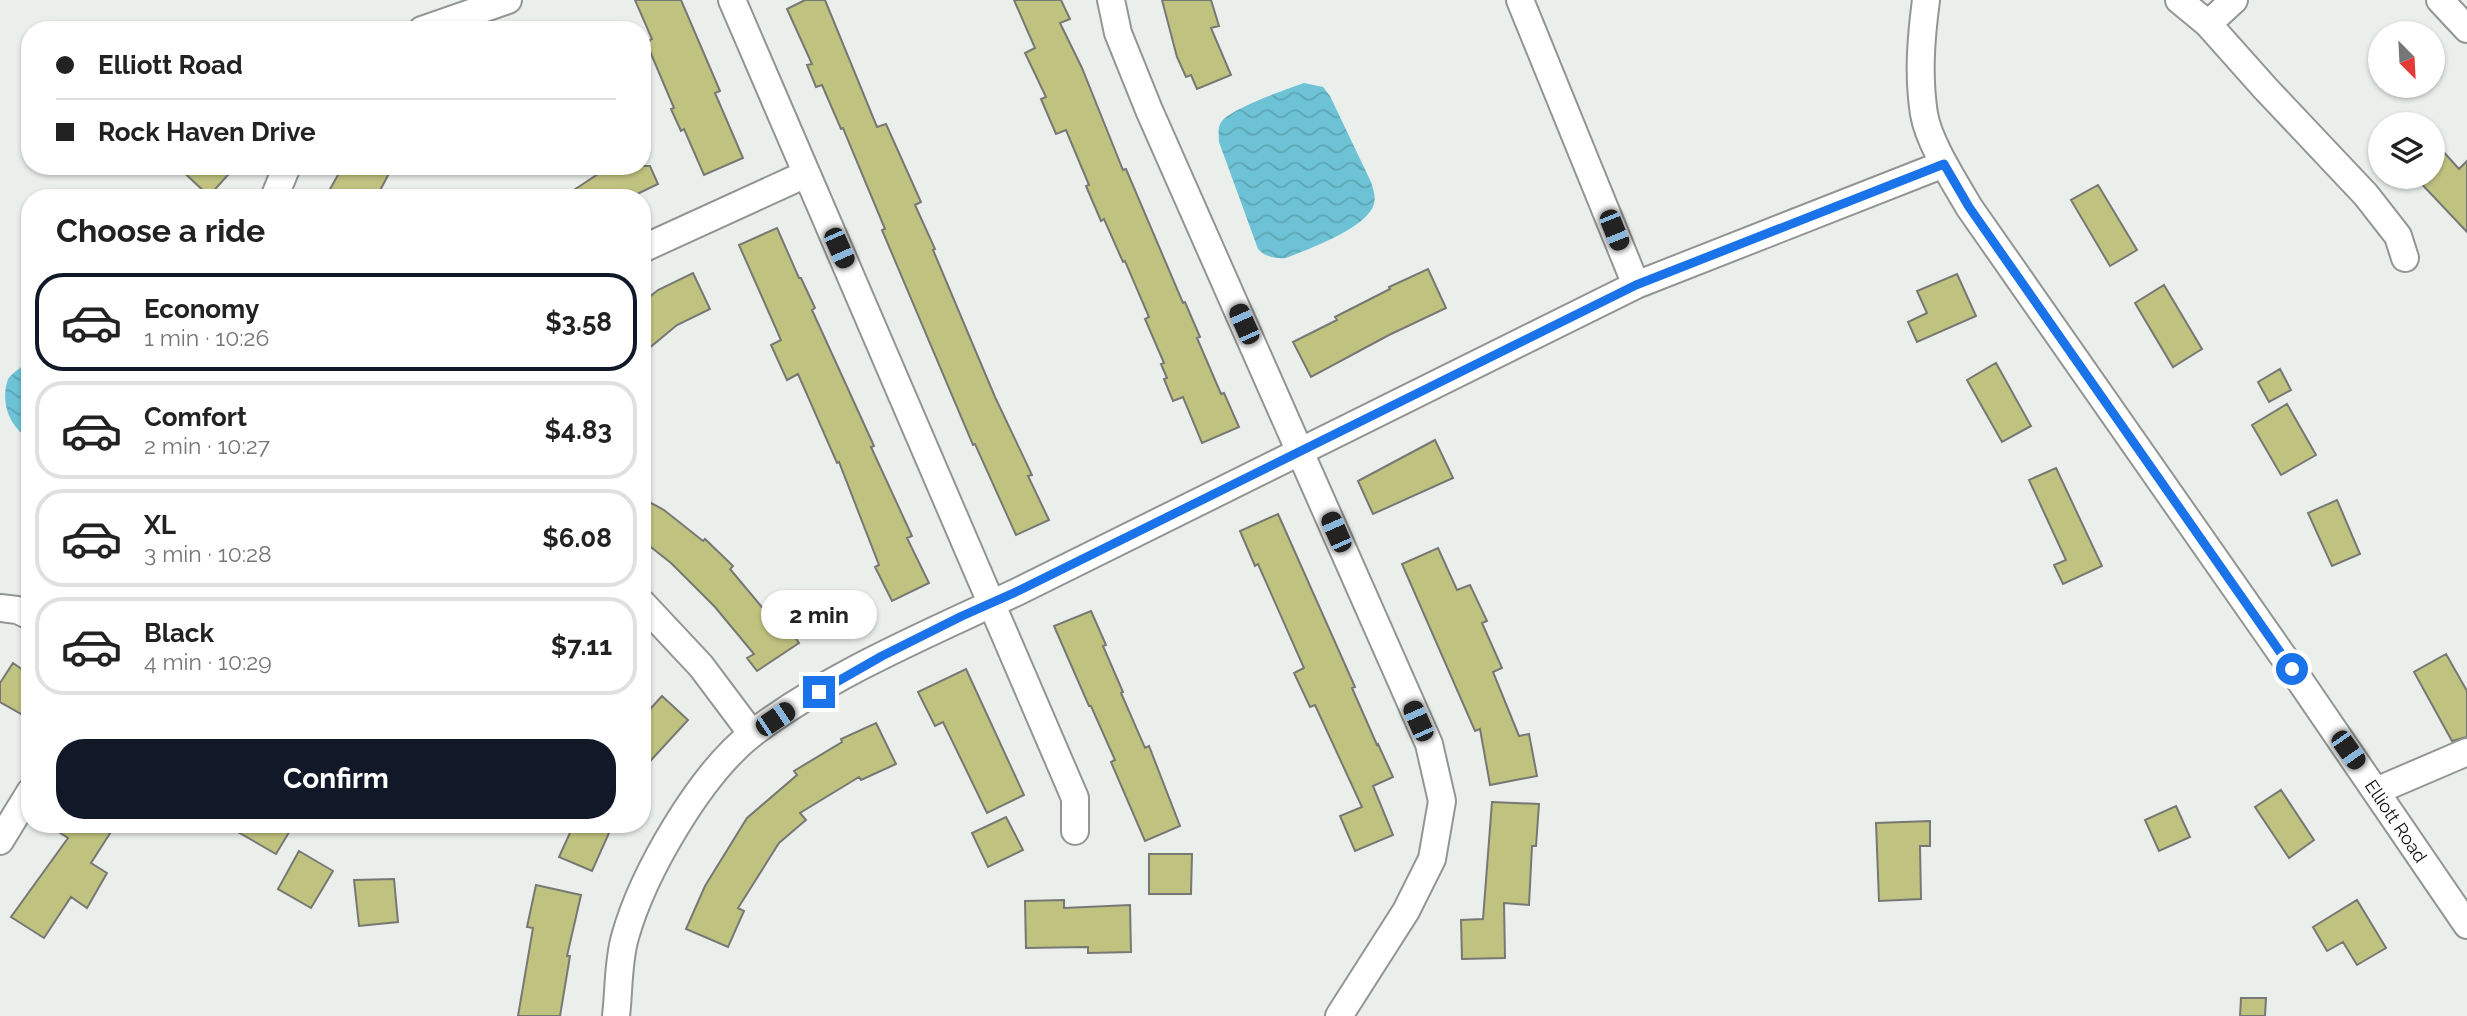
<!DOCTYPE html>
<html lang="en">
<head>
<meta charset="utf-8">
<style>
  :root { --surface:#fff; --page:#f6f6f6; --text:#222; --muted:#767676; --line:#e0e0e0; --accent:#111827 }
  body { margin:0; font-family:Raleway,sans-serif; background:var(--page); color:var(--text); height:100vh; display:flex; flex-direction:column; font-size:26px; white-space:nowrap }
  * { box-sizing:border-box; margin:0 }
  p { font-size:23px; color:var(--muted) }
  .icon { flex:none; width:38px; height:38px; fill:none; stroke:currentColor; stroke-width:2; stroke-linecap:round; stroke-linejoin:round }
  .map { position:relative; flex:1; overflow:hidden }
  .panel { position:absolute; left:21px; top:189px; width:630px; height:644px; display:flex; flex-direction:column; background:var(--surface); border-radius:28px; box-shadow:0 2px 5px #0004 }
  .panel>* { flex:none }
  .guide { position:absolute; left:21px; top:21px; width:630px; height:154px; border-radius:28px; box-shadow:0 2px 5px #0004; display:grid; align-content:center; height:154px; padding:0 35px; background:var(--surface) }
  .needle { width:46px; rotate:156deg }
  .fabs { position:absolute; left:2368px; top:21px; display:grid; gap:14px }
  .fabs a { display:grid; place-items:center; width:77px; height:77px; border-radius:50%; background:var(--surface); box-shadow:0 2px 5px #0004; font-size:35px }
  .end { position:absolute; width:32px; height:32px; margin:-16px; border:9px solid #1a73e8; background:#fff; box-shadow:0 0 0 4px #fff }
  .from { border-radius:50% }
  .bubble { position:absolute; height:49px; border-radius:24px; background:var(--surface); box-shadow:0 2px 5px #0004; font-size:23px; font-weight:700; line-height:49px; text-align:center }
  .car { position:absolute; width:21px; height:42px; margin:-21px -10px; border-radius:9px; box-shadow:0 0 5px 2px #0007; background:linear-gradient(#222 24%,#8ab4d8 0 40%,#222 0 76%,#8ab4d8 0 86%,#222 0) }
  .guide b { display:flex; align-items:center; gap:24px; height:66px; font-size:26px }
  .guide b+b { border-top:2px solid var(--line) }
  .guide i { width:18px; height:18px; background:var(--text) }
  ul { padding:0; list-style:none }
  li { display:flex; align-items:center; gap:21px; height:98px; margin:0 14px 10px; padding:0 21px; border:4px solid var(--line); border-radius:28px }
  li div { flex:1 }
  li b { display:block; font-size:26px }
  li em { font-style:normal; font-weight:700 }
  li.on { border-color:var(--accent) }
  li>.icon { width:63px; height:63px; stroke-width:1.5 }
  h2 { padding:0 35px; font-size:32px; line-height:84px }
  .action { display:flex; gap:14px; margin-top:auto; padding:14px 35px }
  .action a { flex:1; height:80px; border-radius:28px; background:var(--accent); color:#fff; font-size:28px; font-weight:700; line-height:80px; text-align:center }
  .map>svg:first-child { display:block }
  .water { fill:url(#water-waves) }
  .building { fill:#c0c380; stroke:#777873; stroke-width:2 }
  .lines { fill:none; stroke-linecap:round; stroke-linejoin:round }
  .minor-casing { stroke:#929591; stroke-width:30 }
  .minor { stroke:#fff; stroke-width:26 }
  .route { stroke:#1a73e8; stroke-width:9 }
  .labels { text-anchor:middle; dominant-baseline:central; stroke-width:7; stroke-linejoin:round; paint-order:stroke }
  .street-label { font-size:18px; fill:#0e0f0d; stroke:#fff }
</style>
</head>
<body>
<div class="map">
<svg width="2467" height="1016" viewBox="0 0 2467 1016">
  <defs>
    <pattern id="water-waves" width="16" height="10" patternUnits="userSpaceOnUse" patternTransform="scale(1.75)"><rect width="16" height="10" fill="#6dc2d6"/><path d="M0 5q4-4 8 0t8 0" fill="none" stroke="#5da6b6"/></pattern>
  </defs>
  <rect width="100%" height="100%" fill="#ebefeb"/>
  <path class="water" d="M1304 83 1323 87 1330 96 1371 182C1373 189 1376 196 1374 204 1367 228 1309 249 1286 258 1276 259 1265 257 1258 249L1219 142C1219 135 1217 127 1222 121 1233 108 1287 89 1304 83Z
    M30 361V439C9 427 0 402 8 379 13 372 23 366 30 361Z"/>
  <path class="building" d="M635 0H681L720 91 715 93 743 158 704 175 684 129 681 131 671 109 674 108 646 42 652 39Z
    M805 0H825L877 127 886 124 921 202 915 205 935 249 933 250 995 397 1032 475 1028 476 1049 520 1016 535 975 444 973 445 882 230 885 229 843 128 841 129 822 85 816 87 807 65 812 64 787 9Z
    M1014 0H1061L1070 19 1060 23 1082 68 1123 170 1126 169 1183 303 1185 302 1200 337 1197 338 1221 394 1224 393 1239 427 1202 443 1183 397 1173 401 1164 379 1167 378 1161 364 1164 363 1145 319 1149 317 1125 261 1123 262 1104 219 1101 221 1086 186 1089 185 1066 130 1056 134 1041 99 1046 97 1025 53 1035 48Z
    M1162 0H1211L1219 26 1211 28 1231 75 1197 89 1191 75 1186 77 1177 57Z
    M2432 139 2459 169 2467 161V232L2415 177H2432Z
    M177 166H236L209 196Z
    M343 166H393L376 198H325Z
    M610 166H650L658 184 629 198H562Z
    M2098 185 2137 250 2110 266 2071 200Z
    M777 228 799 278H801L815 308 812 310 874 446 871 447 912 536 907 538 929 583 892 601 875 567 879 565 839 462 837 463 798 374 787 380 771 345 781 340 739 245Z
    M1428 269 1446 308 1389 335 1311 377 1293 342 1337 320 1335 317 1390 289 1389 287Z
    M693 273 710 309 677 325 642 354V303L658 290Z
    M1957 274 1976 316 1917 342 1908 322 1927 313 1917 291Z
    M2164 285 2202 349 2173 367 2135 303Z
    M1996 363 2031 426 2002 442 1967 380Z
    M2280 369 2291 390 2269 402 2258 382Z
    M2287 404 2316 455 2281 475 2252 425Z
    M1435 440 1453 478 1373 514 1358 481Z
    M2056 468 2102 566 2063 584 2054 565 2066 560 2029 480Z
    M642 498 664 510 703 541 705 539 733 566 730 569 771 618 782 636 790 630 799 643 757 671 747 658 754 654 715 607 671 563 642 540Z
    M2337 500 2360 554 2332 566 2308 513Z
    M1278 514 1355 687 1352 688 1377 745 1378 744 1393 777 1373 786 1393 835 1355 851 1340 816 1362 807 1315 705 1310 707 1294 673 1304 668 1258 564 1255 566 1240 531Z
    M1438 548 1457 590 1470 585 1487 621 1482 623 1502 668 1493 672 1519 736 1529 734 1537 776 1490 785 1480 729 1475 731 1402 564Z
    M1091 611 1106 645 1103 646 1123 692 1121 693 1145 748 1149 746 1180 826 1145 841 1111 762 1115 760 1091 706H1089L1054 626Z
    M2446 654 2467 691V737L2452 741 2414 672Z
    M13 663 30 675V719L0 702V683Z
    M966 669 1024 795 987 813 943 722 935 726 918 692Z
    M662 696 688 720 642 770V718Z
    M876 723 896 764 861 780 859 777 800 813 806 820 779 843 738 908 744 911 728 947 686 929 705 886 747 818 797 775 794 771 842 742 841 739Z
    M2281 790 2314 840 2289 858 2255 807Z
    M1492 802 1539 804 1536 846H1532L1529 905 1504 903 1505 958 1462 959 1461 920 1483 919Z
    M2176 806 2190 837 2159 851 2145 820Z
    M1006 817 1023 850 988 867 972 833Z
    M1930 821V846H1920L1921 899 1879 901 1876 823Z
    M46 824H116L91 863 107 873 87 908 71 897 44 938 11 917 68 838Z
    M224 824H294L276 854Z
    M574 824H613L592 871 559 857Z
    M299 851 333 871 311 908 278 889Z
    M1149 854H1192L1191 894H1149Z
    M394 879 398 922 359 926 354 880Z
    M536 885 581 895 567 956H570L560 1016H518L533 928 527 927Z
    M1064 900V908L1130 905 1131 952 1088 953V947L1026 948 1025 901Z
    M2357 900 2386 948 2357 965 2343 942 2327 951 2313 927Z
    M2241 998H2266L2265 1016H2240Z"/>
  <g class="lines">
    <g class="minor-casing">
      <path id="minor" d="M732 0 1075 798V831
        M1111 0 1118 33 1149 110 1429 744 1442 801 1432 859 1406 911 1339 1016
        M1520 0 1636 285
        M1926 0C1921 38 1918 75 1924 114 1929 143 1954 181 1969 207L2292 669 2467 925
        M2179 0 2208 24 2265 88 2366 195 2398 236 2405 258
        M2440 0 2467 29
        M2208 24 2234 0
        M422 30 508 0
        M274 198 287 166
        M642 249 806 174
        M642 603 701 666 752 734
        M0 608 17 610 30 616
        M2376 791 2467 752
        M0 841 30 792
        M616 1016C619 991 618 961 625 937 643 873 700 774 753 733 833 673 928 634 1019 591L1636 285 1944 164"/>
    </g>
    <use href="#minor" class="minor"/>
  </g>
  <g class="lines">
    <path class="route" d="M819 692 882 656 962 616 1018 591 1636 285 1944 164 1969 207 2292 669"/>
  </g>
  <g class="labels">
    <g class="street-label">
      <text transform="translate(2396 821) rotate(56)">Elliott Road</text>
    </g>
  </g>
</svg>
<div class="fabs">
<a><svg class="needle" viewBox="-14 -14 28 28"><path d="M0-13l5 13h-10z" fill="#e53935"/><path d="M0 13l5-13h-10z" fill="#767676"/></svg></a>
<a><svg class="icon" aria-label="layers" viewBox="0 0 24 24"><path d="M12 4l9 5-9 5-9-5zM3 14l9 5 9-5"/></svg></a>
</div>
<i class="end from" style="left:2292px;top:669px"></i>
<i class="end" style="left:819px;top:692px"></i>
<div class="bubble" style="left:761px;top:590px;width:116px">2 min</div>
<i class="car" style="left:1614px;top:230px;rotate:158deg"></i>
<i class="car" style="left:839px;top:248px;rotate:156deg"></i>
<i class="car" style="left:1244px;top:324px;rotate:336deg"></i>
<i class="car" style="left:1336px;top:532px;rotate:336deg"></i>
<i class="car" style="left:775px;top:719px;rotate:56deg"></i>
<i class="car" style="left:1418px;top:721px;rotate:336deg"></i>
<i class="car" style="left:2348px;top:750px;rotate:145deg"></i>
<div class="guide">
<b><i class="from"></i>Elliott Road</b>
<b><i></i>Rock Haven Drive</b>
</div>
<section class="panel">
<h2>Choose a ride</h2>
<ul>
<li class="on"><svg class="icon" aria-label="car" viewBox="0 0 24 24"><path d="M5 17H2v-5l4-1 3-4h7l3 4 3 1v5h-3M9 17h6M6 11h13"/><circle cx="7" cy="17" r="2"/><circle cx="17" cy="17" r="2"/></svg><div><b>Economy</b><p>1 min · 10:26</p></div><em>$3.58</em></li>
<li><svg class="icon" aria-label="car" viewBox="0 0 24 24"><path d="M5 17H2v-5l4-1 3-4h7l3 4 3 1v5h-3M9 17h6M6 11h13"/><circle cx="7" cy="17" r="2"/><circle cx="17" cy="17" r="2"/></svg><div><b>Comfort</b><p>2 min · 10:27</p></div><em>$4.83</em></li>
<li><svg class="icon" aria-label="car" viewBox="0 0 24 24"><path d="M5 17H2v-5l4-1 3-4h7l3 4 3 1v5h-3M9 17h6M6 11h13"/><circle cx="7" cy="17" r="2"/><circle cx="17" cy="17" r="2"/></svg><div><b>XL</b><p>3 min · 10:28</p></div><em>$6.08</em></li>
<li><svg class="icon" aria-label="car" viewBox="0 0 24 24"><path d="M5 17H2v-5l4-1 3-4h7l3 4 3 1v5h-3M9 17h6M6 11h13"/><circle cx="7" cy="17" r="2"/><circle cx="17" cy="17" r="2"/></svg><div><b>Black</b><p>4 min · 10:29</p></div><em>$7.11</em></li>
</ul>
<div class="action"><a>Confirm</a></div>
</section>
</div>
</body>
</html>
